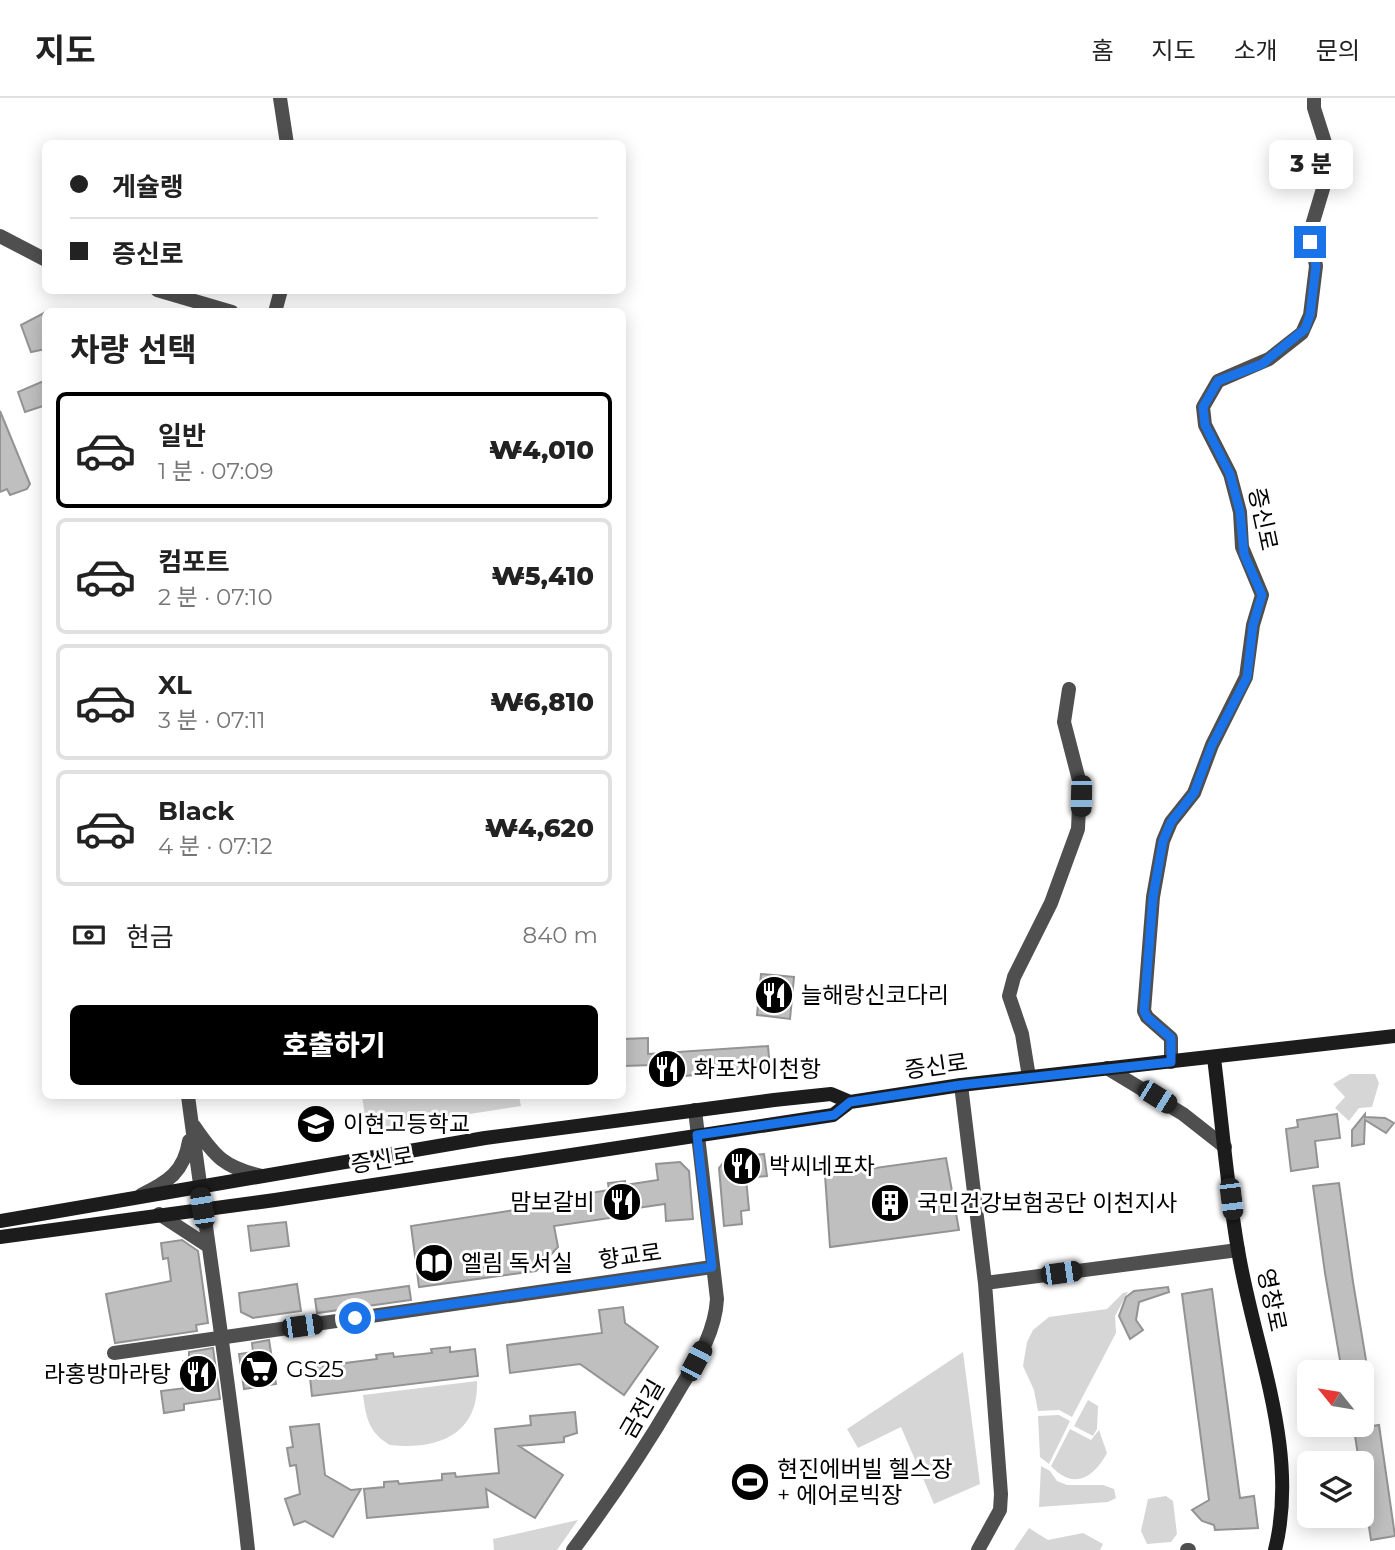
<!DOCTYPE html>
<html lang="ko">
<head>
<meta charset="utf-8">
<style>
  :root { --surface:#fff; --page:#f2f2f2; --text:#222; --muted:#767676; --line:#e0e0e0; --accent:#000 }
  body { margin:0; font-family:Montserrat,"Noto Sans KR",sans-serif; background:var(--page); color:var(--text); height:100vh; display:flex; flex-direction:column; font-size:26px; white-space:nowrap }
  * { box-sizing:border-box; margin:0 }
  p { font-size:23px; color:var(--muted) }
  .icon { flex:none; width:38px; height:38px; fill:none; stroke:currentColor; stroke-width:2; stroke-linecap:round; stroke-linejoin:round }
  .map { position:relative; flex:1; overflow:hidden }
  .details { position:absolute; left:42px; top:210px; width:584px; height:791px; display:flex; flex-direction:column; background:var(--surface); border-radius:10px; box-shadow:0 4px 18px #0003 }
  .details>* { flex:none }
  .hud { position:absolute; left:42px; top:42px; width:584px; height:154px; border-radius:10px; box-shadow:0 4px 18px #0003; display:grid; align-content:center; height:154px; padding:0 28px; background:var(--surface) }
  .needle { width:46px; rotate:300deg }
  .tools { position:absolute; left:1297px; top:1262px; display:grid; gap:14px }
  .tools a { display:grid; place-items:center; width:77px; height:77px; border-radius:10px; background:var(--surface); box-shadow:0 4px 18px #0003; font-size:35px }
  .end { position:absolute; width:32px; height:32px; margin:-16px; border:9px solid #1a73e8; background:#fff; box-shadow:0 0 0 4px #fff }
  .from { border-radius:50% }
  .bubble { position:absolute; height:49px; border-radius:10px; background:var(--surface); box-shadow:0 4px 18px #0003; font-size:23px; font-weight:800; line-height:49px; text-align:center }
  .car { position:absolute; width:21px; height:42px; margin:-21px -10px; border-radius:9px; box-shadow:0 0 5px 2px #0007; background:linear-gradient(#222 24%,#8ab4d8 0 40%,#222 0 76%,#8ab4d8 0 86%,#222 0) }
  .hud b { display:flex; align-items:center; gap:24px; height:66px; font-size:26px }
  .hud b+b { border-top:2px solid var(--line) }
  .hud i { width:18px; height:18px; background:var(--text) }
  ul { padding:0; list-style:none }
  li { display:flex; align-items:center; gap:21px; height:116px; margin:0 14px 10px; padding:0 14px; border:4px solid var(--line); border-radius:10px }
  li div { flex:1 }
  li b { display:block; font-size:26px }
  li em { font-style:normal; font-weight:800 }
  li.active { border-color:var(--accent) }
  li>.icon { width:63px; height:63px; stroke-width:1.5 }
  h2 { padding:0 28px; font-size:32px; line-height:84px }
  .pay { display:flex; align-items:center; gap:18px; height:77px; padding:0 28px; font-size:26px }
  .pay p { margin-inline-start:auto }
  .button { display:flex; gap:14px; margin-top:auto; padding:14px 28px }
  .button a { flex:1; height:80px; border-radius:10px; background:var(--accent); color:#fff; font-size:28px; font-weight:800; line-height:80px; text-align:center }
  header { display:flex; align-items:center; gap:42px; box-sizing:border-box; height:98px; padding:0 35px; background:var(--surface); border-bottom:2px solid var(--line) }
  header strong { font-size:33px }
  nav { display:flex; gap:38px; margin-inline-start:auto; font-size:24px }
  .map>svg:first-child { display:block }
  .green { fill:#d6d6d6 }
  .building { fill:#bfbfbf; stroke:#939393; stroke-width:2 }
  .lines { fill:none; stroke-linecap:round; stroke-linejoin:round }
  .minor { stroke:#4f4f4f; stroke-width:14 }
  .tertiary { stroke:#4f4f4f; stroke-width:14 }
  .secondary { stroke:#1c1c1c; stroke-width:14 }
  .route { stroke:#1a73e8; stroke-width:9 }
  .labels { text-anchor:middle; dominant-baseline:central; stroke-width:6; stroke-linejoin:round; paint-order:stroke }
  .street-label { font-size:23px; fill:#000; stroke:#fff }
  .poi-label { font-size:23px; fill:#000; stroke:#fff; text-anchor:start }
</style>
</head>
<body>
<header>
<strong>지도</strong>
<nav><a>홈</a><a>지도</a><a>소개</a><a>문의</a></nav>
</header>
<div class="map">
<svg width="1395" height="1452" viewBox="0 0 1395 1452">
  <rect width="100%" height="100%" fill="#fff"/>
  <path class="green" d="M1350 976H1375L1379 985 1372 1009 1359 1010 1349 1023 1335 1010 1345 999 1333 986Z
    M362 998H519L521 1008 367 1032Z
    M1128 1194 1115 1218 1116 1235 1072 1319 1059 1312 1038 1313 1034 1292 1023 1268 1027 1244 1033 1232 1049 1219 1107 1211 1123 1195Z
    M963 1254 980 1386 934 1406 901 1329 858 1350 847 1331Z
    M477 1283C479 1337 437 1352 390 1347 369 1335 366 1320 363 1297Z
    M1088 1302 1098 1308 1097 1331 1093 1338 1074 1328Z
    M1059 1317 1070 1323 1049 1366 1040 1359 1038 1318Z
    M1070 1331 1091 1342 1099 1332 1107 1355C1094 1379 1074 1393 1051 1368Z
    M1041 1368 1050 1373 1057 1383 1067 1387H1103L1114 1391 1116 1400 1108 1404 1039 1409Z
    M1166 1398 1173 1403 1177 1436 1171 1444 1147 1446 1141 1433 1148 1401Z
    M578 1422 557 1452H494L493 1441Z
    M1029 1430 1048 1442 1083 1435 1103 1446 1100 1452H1014Z"/>
  <path class="building" d="M46 214V251L31 254 21 227Z
    M46 282V307L25 314 18 294Z
    M0 313 30 386 27 391 10 397 7 391 0 394Z
    M761 876 794 879 790 921 757 917Z
    M648 940V956L768 948 770 970 654 981V967L623 968V941Z
    M1337 1016 1340 1040 1315 1043 1318 1069 1291 1073 1286 1031 1298 1029 1297 1022Z
    M1365 1016V1019L1385 1020 1394 1025 1386 1035 1365 1022 1364 1046 1352 1048V1032Z
    M764 1056 767 1078 746 1080 749 1112 741 1113 742 1126 724 1128 719 1070 727 1060Z
    M946 1060 959 1132 830 1149 825 1077Z
    M680 1064 689 1073 693 1121 666 1123 665 1106 630 1111 631 1117 554 1128 558 1149 536 1173 419 1189 411 1128 554 1106V1101L609 1092 608 1085 625 1083V1087L658 1082 656 1066Z
    M1339 1085 1353 1184 1368 1274H1342L1325 1175 1313 1088Z
    M286 1124 289 1148 251 1153 248 1128Z
    M182 1142 198 1153 208 1225 196 1227 197 1233 115 1245 106 1196 171 1183 168 1160 163 1161 161 1145Z
    M297 1186 301 1213 253 1220 241 1214 239 1195Z
    M409 1188 411 1202 317 1215 315 1201Z
    M1168 1189 1169 1194 1139 1204 1136 1222 1143 1232 1130 1241 1119 1218 1126 1199 1134 1193Z
    M1212 1191 1240 1400 1254 1398 1258 1430 1215 1432 1214 1427 1202 1423 1192 1412 1209 1402 1182 1196Z
    M623 1209 625 1225 658 1249 624 1297 580 1266 510 1275 507 1247 602 1235 599 1212Z
    M269 1242 276 1286 244 1291 239 1256 253 1254 252 1245Z
    M450 1249V1254L475 1251 478 1278 312 1298 309 1270 323 1268 322 1264 337 1262V1266L377 1261 376 1257 384 1256 393 1255 394 1259 432 1255 431 1251Z
    M213 1250 220 1301 184 1306V1312L164 1315 161 1293 186 1290 183 1263 189 1262V1254Z
    M575 1314 577 1335 564 1339V1344L519 1348 563 1377 535 1420 486 1391 488 1409 367 1420 364 1391 384 1389V1384L398 1383 399 1386 442 1382V1376L455 1375 456 1379 499 1375 495 1331 531 1327 530 1318Z
    M319 1326 325 1377 351 1392 361 1391 333 1439 305 1423 294 1427 285 1401 300 1396 296 1367 290 1368 287 1350 293 1349 290 1329Z
    M1379 1327 1395 1438 1371 1442 1354 1331Z"/>
  <g class="lines">
    <path class="minor" d="M1171 964V940L1147 919 1144 913 1153 799 1163 743 1171 724 1194 695 1212 647 1246 579 1253 527 1262 497 1242 449 1240 414 1230 376 1205 327 1203 309 1218 283 1269 261 1302 235 1310 217 1316 168 1310 134 1325 84 1328 54 1314 10V0
      M1107 970 1183 1016 1225 1049
      M1029 979 1022 936 1009 898 1014 879 1051 805 1078 731 1080 686 1064 624 1069 591
      M114 1255 712 1169
      M1187 1452H1189"/>
    <path class="tertiary" d="M280 0 287 46
      M0 138 46 162
      M157 192 232 214
      M275 214 281 192
      M961 987 985 1185 1001 1396 1000 1412 978 1452
      M188 998C208 1149 232 1300 248 1452
      M194 1028C215 1059 225 1070 262 1078
      M141 1097C168 1084 184 1074 189 1043
      M159 1116 208 1148
      M985 1185 1238 1152
      M573 1452C611 1401 643 1354 675 1299 693 1268 715 1238 717 1201L695 1012"/>
    <path class="secondary" d="M1214 960C1222 1024 1227 1089 1238 1152 1254 1250 1300 1352 1275 1452
      M0 1123 485 1040 774 1002 831 996 850 1004
      M0 1139 275 1102 833 1017 850 1004 961 987 1395 938"/>
  </g>
  <g class="lines">
    <path class="route" d="M355 1220 712 1169 697 1037 834 1017 850 1004 961 987 1171 964V940L1147 919 1144 913 1153 799 1163 743 1171 724 1194 695 1212 647 1247 579 1253 527 1262 497 1244 456 1240 414 1230 376 1205 327 1203 309 1218 283 1262 266 1305 231 1310 217 1316 168 1310 144"/>
  </g>
  <defs>
    <g id="restaurant-disc" transform="scale(2.0125)"><circle r="9.5" fill="#000" stroke="#fff"/><path d="M-5-6h1v4h1v-4h1v4h1v-4h1v5L-1.5 .5V6h-2V.5L-5-1ZM5-6V6H3V1.5H1.5Q1.5-4 5-6Z" fill="#fff"/></g>
    <g id="school-disc" transform="scale(2.0125)"><circle r="9.5" fill="#000" stroke="#fff"/><path d="M0-5L7-2L0 1L-7-2ZM-4 1L0 2.5L4 1V4Q0 6-4 4Z" fill="#fff"/></g>
    <g id="building-disc" transform="scale(2.0125)"><circle r="9.5" fill="#000" stroke="#fff"/><path d="M-4-6H4V6H1V3H-1V6H-4ZM-2.5-4.3h1.7v1.8h-1.7ZM.8-4.3h1.7v1.8H.8ZM-2.5-1h1.7V.8h-1.7ZM.8-1h1.7V.8H.8Z" fill="#fff"/></g>
    <g id="library-disc" transform="scale(2.0125)"><circle r="9.5" fill="#000" stroke="#fff"/><path d="M-6-4Q-3-5.5-.7-3.5V5Q-3 3-6 4ZM6-4Q3-5.5 .7-3.5V5Q3 3 6 4Z" fill="#fff"/></g>
    <g id="supermarket-disc" transform="scale(2.0125)"><circle r="9.5" fill="#000" stroke="#fff"/><path d="M-6-5.5h2.5l.6 2H6L4.5 2H-2.5L-4.4-4H-6ZM-1.5 3.2a1.3 1.3 0 1 0 .1 0ZM3 3.2a1.3 1.3 0 1 0 .1 0Z" fill="#fff"/></g>
    <g id="stadium-disc" transform="scale(2.0125)"><circle r="9.5" fill="#000" stroke="#fff"/><path d="M0-5a6.5 5 0 1 0 0 10a6.5 5 0 1 0 0-10ZM-3.5-1.8h7v3.6h-7Z" fill="#fff"/></g>
  </defs>
  <g fill-rule="evenodd">
    <use href="#restaurant-disc" x="774" y="897"/>
    <use href="#restaurant-disc" x="667" y="971"/>
    <use href="#school-disc" x="316" y="1026"/>
    <use href="#restaurant-disc" x="742" y="1068"/>
    <use href="#restaurant-disc" x="622" y="1104"/>
    <use href="#building-disc" x="890" y="1105"/>
    <use href="#library-disc" x="434" y="1165"/>
    <use href="#supermarket-disc" x="259" y="1271"/>
    <use href="#restaurant-disc" x="198" y="1276"/>
    <use href="#stadium-disc" x="750" y="1384"/>
  </g>
  <g class="labels">
    <g class="street-label">
      <text transform="translate(1263 421) rotate(78)">증신로</text>
      <text transform="translate(936 968) rotate(-8)">증신로</text>
      <text transform="translate(382 1062) rotate(-9)">증신로</text>
      <text transform="translate(630 1158) rotate(-8)">향교로</text>
      <text transform="translate(1272 1202) rotate(78)">영창로</text>
      <text transform="translate(642 1311) rotate(-60)">금전길</text>
    </g>
    <g class="poi-label">
      <text x="801" y="897">늘해랑신코다리</text>
      <text x="694" y="971">화포차이천항</text>
      <text x="343" y="1026">이현고등학교</text>
      <text x="769" y="1068">박씨네포차</text>
      <text x="595" y="1104" text-anchor="end">맘보갈비</text>
      <text x="917" y="1105">국민건강보험공단 이천지사</text>
      <text x="461" y="1165">엘림 독서실</text>
      <text x="286" y="1271">GS25</text>
      <text x="171" y="1276" text-anchor="end">라홍방마라탕</text>
      <text x="777" y="1371">현진에버빌 헬스장<tspan x="777" dy="26">+ 에어로빅장</tspan></text>
    </g>
  </g>
</svg>
<div class="tools">
<a><svg class="needle" viewBox="-14 -14 28 28"><path d="M0-13l5 13h-10z" fill="#e53935"/><path d="M0 13l5-13h-10z" fill="#767676"/></svg></a>
<a><svg class="icon" aria-label="layers" viewBox="0 0 24 24"><path d="M12 4l9 5-9 5-9-5zM3 14l9 5 9-5"/></svg></a>
</div>
<i class="end from" style="left:355px;top:1220px"></i>
<i class="end" style="left:1310px;top:144px"></i>
<div class="bubble" style="left:1269px;top:42px;width:84px">3 분</div>
<i class="car" style="left:1081px;top:698px;rotate:181deg"></i>
<i class="car" style="left:1157px;top:999px;rotate:122deg"></i>
<i class="car" style="left:1231px;top:1101px;rotate:173deg"></i>
<i class="car" style="left:202px;top:1110px;rotate:351deg"></i>
<i class="car" style="left:1061px;top:1175px;rotate:82deg"></i>
<i class="car" style="left:302px;top:1228px;rotate:82deg"></i>
<i class="car" style="left:696px;top:1263px;rotate:28deg"></i>
<div class="hud">
<b><i class="from"></i>게슐랭</b>
<b><i></i>증신로</b>
</div>
<section class="details">
<h2>차량 선택</h2>
<ul>
<li class="active"><svg class="icon" aria-label="car" viewBox="0 0 24 24"><path d="M5 17H2v-5l4-1 3-4h7l3 4 3 1v5h-3M9 17h6M6 11h13"/><circle cx="7" cy="17" r="2"/><circle cx="17" cy="17" r="2"/></svg><div><b>일반</b><p>1 분 · 07:09</p></div><em>₩4,010</em></li>
<li><svg class="icon" aria-label="car" viewBox="0 0 24 24"><path d="M5 17H2v-5l4-1 3-4h7l3 4 3 1v5h-3M9 17h6M6 11h13"/><circle cx="7" cy="17" r="2"/><circle cx="17" cy="17" r="2"/></svg><div><b>컴포트</b><p>2 분 · 07:10</p></div><em>₩5,410</em></li>
<li><svg class="icon" aria-label="car" viewBox="0 0 24 24"><path d="M5 17H2v-5l4-1 3-4h7l3 4 3 1v5h-3M9 17h6M6 11h13"/><circle cx="7" cy="17" r="2"/><circle cx="17" cy="17" r="2"/></svg><div><b>XL</b><p>3 분 · 07:11</p></div><em>₩6,810</em></li>
<li><svg class="icon" aria-label="car" viewBox="0 0 24 24"><path d="M5 17H2v-5l4-1 3-4h7l3 4 3 1v5h-3M9 17h6M6 11h13"/><circle cx="7" cy="17" r="2"/><circle cx="17" cy="17" r="2"/></svg><div><b>Black</b><p>4 분 · 07:12</p></div><em>₩4,620</em></li>
</ul>
<div class="pay"><svg class="icon" aria-label="cash" viewBox="0 0 24 24"><path d="M3 7h18v10H3z"/><circle cx="12" cy="12" r="2"/></svg>현금<p>840 m</p></div>
<div class="button"><a>호출하기</a></div>
</section>
</div>
</body>
</html>
